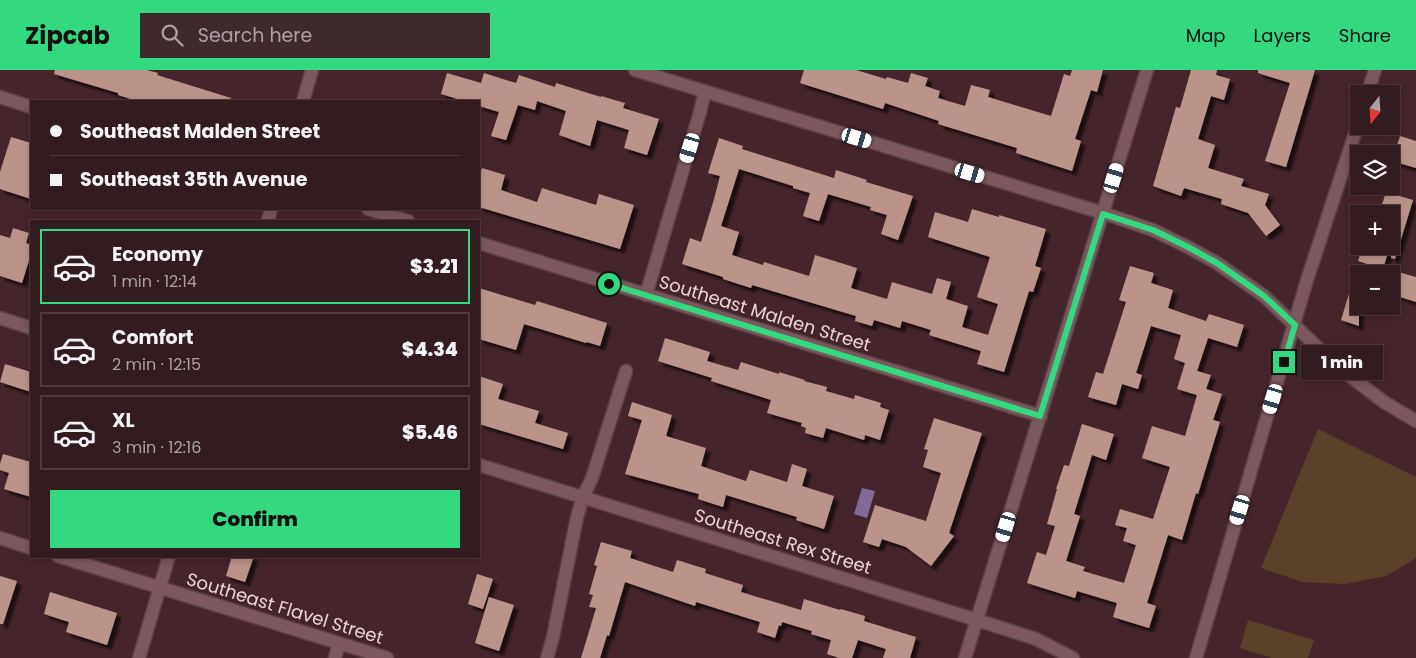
<!DOCTYPE html>
<html lang="en">
<head>
<meta charset="utf-8">
<style>
  :root { --surface:#331c20; --page:#3e292d; --text:#f1f3f6; --muted:#a9a1a5; --line:#4e3a3e; --accent:#33d881 }
  body { margin:0; font-family:Poppins,sans-serif; background:var(--page); color:var(--text); height:100vh; display:flex; flex-direction:column; font-size:19px; white-space:nowrap }
  * { box-sizing:border-box; margin:0 }
  p { font-size:16px; color:var(--muted) }
  .icon { flex:none; width:28px; height:28px; fill:none; stroke:currentColor; stroke-width:2; stroke-linecap:round; stroke-linejoin:round }
  .map { position:relative; flex:1; overflow:hidden }
  .drawer { position:absolute; left:30px; top:150px; width:450px; height:338px; display:flex; flex-direction:column; background:var(--surface); border-radius:0px; box-shadow:0 2px 8px #0003,0 0 0 1px var(--line) }
  .drawer>* { flex:none }
  .top-card { position:absolute; left:30px; top:30px; width:450px; height:110px; border-radius:0px; box-shadow:0 2px 8px #0003,0 0 0 1px var(--line); display:grid; align-content:center; height:110px; padding:0 20px; background:var(--surface) }
  .needle { width:32px; rotate:197deg }
  .tools { position:absolute; left:1350px; top:15px; display:grid; gap:10px }
  .tools a { display:grid; place-items:center; width:50px; height:50px; border-radius:0px; background:var(--surface); box-shadow:0 2px 8px #0003,0 0 0 1px var(--line); font-size:25px }
  .end { position:absolute; width:22px; height:22px; margin:-11px; border:6px solid #33d881; background:#111; box-shadow:0 0 0 2px #111 }
  .from { border-radius:50% }
  .bubble { position:absolute; height:35px; border-radius:0px; background:var(--surface); box-shadow:0 2px 8px #0003,0 0 0 1px var(--line); font-size:16px; font-weight:800; line-height:35px; text-align:center }
  .car { position:absolute; width:15px; height:30px; margin:-15px -8px; border-radius:6px; box-shadow:0 0 4px 1px #0007; background:linear-gradient(#fff 24%,#345 0 40%,#fff 0 76%,#345 0 86%,#fff 0) }
  .top-card b { display:flex; align-items:center; gap:18px; height:48px; font-size:19px }
  .top-card b+b { border-top:1px solid var(--line) }
  .top-card i { width:12px; height:12px; background:var(--text) }
  ul { padding:9px 0 0; list-style:none }
  li { display:flex; align-items:center; gap:15px; height:75px; margin:0 10px 8px; padding:0 10px; border:2px solid var(--line); border-radius:0px }
  li div { flex:1 }
  li b { display:block; font-size:19px }
  li em { font-style:normal; font-weight:800 }
  li.active { border-color:var(--accent) }
  li>.icon { width:45px; height:45px; stroke-width:1.5 }
  .cta { display:flex; gap:10px; margin-top:auto; padding:10px 20px }
  .cta a { flex:1; height:58px; border-radius:0px; background:var(--accent); color:#111; font-size:20px; font-weight:800; line-height:58px; text-align:center }
  header { display:flex; align-items:center; gap:30px; box-sizing:border-box; height:70px; padding:0 25px; background:var(--accent); color:#111 }
  header strong { font-size:24px }
  nav { display:flex; gap:28px; margin-inline-start:auto; font-size:18px }
  .search { width:350px; height:45px; background:var(--page); display:flex; align-items:center; gap:12px; box-sizing:border-box; padding:0 18px; border-radius:0px; color:var(--muted); font-size:19px }
  .map>svg:first-child { display:block }
  .green { fill:#584029 }
  .water { fill:#816b96 }
  .building { fill:#ba948a; filter:url(#shadow) }
  .lines { fill:none; stroke-linecap:round; stroke-linejoin:round }
  .minor-casing { stroke:#5b4147; stroke-width:15 }
  .minor { stroke:#7b575e; stroke-width:12 }
  .route { stroke:#33d881; stroke-width:6 }
  .labels { text-anchor:middle; dominant-baseline:central; stroke-width:5; stroke-linejoin:round; paint-order:stroke }
  .street-label { font-size:18px; fill:#e9d4d7; stroke:#44252b }
</style>
</head>
<body>
<header>
<strong>Zipcab</strong>
<div class="search"><svg class="icon" aria-label="search" viewBox="0 0 24 24"><circle cx="10" cy="10" r="6"/><path d="M15 15l6 6"/></svg>Search here</div>
<nav><a>Map</a><a>Layers</a><a>Share</a></nav>
</header>
<div class="map">
<svg width="1416" height="588" viewBox="0 0 1416 588">
  <defs>
    <filter id="shadow"><feDropShadow dx="4.5" dy="4.5" stdDeviation="1" flood-color="#0009"/></filter>
  </defs>
  <rect width="100%" height="100%" fill="#44252b"/>
  <path class="green" d="M1318 359 1416 407V488L1386 506 1345 514 1303 512 1261 498Z
    M1248 550 1314 570 1308 588H1272L1240 578Z"/>
  <path class="water" d="M862 418 875 421 867 448 854 444Z"/>
  <path class="building" d="M55 0H147L158 3 157 5 231 28 230 31H137L118 25V23L54 4Z
    M804 0H856L886 9 887 7 908 13 911 3 928 8 925 16 940 21 938 28 965 36 971 15 990 20 988 27 1051 46 1064 4 1070 6 1072 0H1103L1097 22 1091 20 1075 69 1081 71 1072 101 1016 83 1017 78 938 54 939 51 885 33 883 39 800 13Z
    M1191 0H1217L1216 5 1230 9 1224 30 1211 26 1198 69 1215 75 1208 98 1244 109 1241 116 1269 124 1265 135 1280 155 1266 166 1248 143 1221 134 1222 129 1184 118 1181 126 1153 116 1176 37 1180 38Z
    M1258 0H1315L1286 97 1265 91 1290 13 1258 3Z
    M447 3 481 13 484 3 516 13 519 5 555 17 556 13 601 27V26L625 33 623 38 659 49 647 85 624 78 629 60 597 50 590 76 559 65 566 41 537 31 535 40 518 35 506 70 491 66 499 42 479 36V31H464L441 24Z
    M1400 66 1416 71V98L1392 91Z
    M11 67 31 73V129L0 119V102Z
    M719 68 743 76 742 79 834 108 836 100 867 110 866 112 913 126 898 170 881 164 887 145 870 140 871 137 828 124 819 151 803 146 810 123 793 118V116L739 99 721 156 739 162 732 185 763 195 764 192 809 206 815 185 857 198 851 218 887 229 892 212 932 224 937 208 951 212 946 229 968 236 962 257 988 265 998 234 977 227 990 187 928 167 935 142 968 152 972 139 999 147V145L1046 159 1035 196 1041 198 1033 222 1029 221 1004 302 977 294 981 281 929 265 931 260 902 251 900 258 874 250 872 256 855 251 856 246 752 215 751 218 723 209V207L682 194 690 168 701 172 714 129 720 106 708 103Z
    M482 98 505 105 501 120 537 132 542 118 596 135 599 124 634 135 620 179 479 137V109Z
    M1386 122 1413 130 1395 189 1391 188V144H1379Z
    M13 158 29 163 26 173 31 175V184L22 213 0 206V165L10 168Z
    M1363 176H1390L1383 199 1358 191Z
    M1130 196 1154 203 1151 213 1173 220 1168 238 1206 251 1209 244 1244 255 1237 277 1208 268 1197 301 1211 305 1206 319 1222 324 1213 350 1220 352 1198 424 1196 423 1182 470 1168 465 1147 533 1156 536 1149 558 1113 547 1117 533 1077 521 1075 528 1027 513 1037 482 1046 485 1055 456 1047 454 1057 419H1056L1064 395 1069 396 1082 354 1114 364 1106 390 1092 385 1074 444 1080 446 1066 491 1085 497 1083 501 1124 513 1136 475 1123 471 1127 458 1115 455 1120 439 1153 449 1170 397 1142 388 1152 356 1185 366 1197 325 1177 319 1185 293 1174 289 1181 265 1151 256 1136 303 1142 305 1138 319 1122 314 1116 335 1088 327 1096 302 1103 304 1126 232 1119 230Z
    M1391 200 1416 207V232L1391 224Z
    M1355 204H1359V256L1341 250Z
    M479 218 535 235 537 231 607 253 600 276 587 272 586 273 524 254 516 280 479 269Z
    M665 268 710 282 707 291 738 300 741 292 779 304V302L805 310 804 311 827 317 826 321 854 329 855 325 881 333 880 337 889 340 880 370 865 365 864 370 826 358 823 368 805 363 806 358 801 356 802 353 767 343 771 330 711 311 712 308 658 291Z
    M5 294 31 302V322L0 312Z
    M479 306 503 314 498 329 539 341 535 353 568 363 563 379 479 354Z
    M632 332 672 345 666 366 706 378 701 396 746 411 750 400 787 412 792 394 807 399 802 416 834 426 824 459 796 450 797 447 726 425 723 437 698 429 699 424 625 404 642 350 628 346Z
    M934 348 982 363 949 463 954 466 931 496 906 477 882 469 879 477 863 472 875 435 926 451 941 403 923 397 928 380 924 379Z
    M3 384 31 392V427L4 419 9 403 0 400V394Z
    M601 472 632 481 630 488 673 502 677 490 706 499 705 503 743 515 741 522 801 540 804 529 840 540 841 539 865 546 864 551 916 567 910 588H883L886 579 858 570 852 588H839L827 584 831 570 811 564 812 561 782 552 781 556 779 555 775 568 757 562 760 552 696 532 695 536 625 512 609 566 607 565 600 588H581L596 538 589 537 593 525 589 524 597 496 594 495Z
    M232 486H254L245 512 226 506Z
    M477 504 493 509 483 539 468 534Z
    M0 506 17 511 3 554H0Z
    M50 522 117 543 107 575 66 562 69 552 44 544Z
    M489 527 514 535 499 581 475 573Z"/>
  <g class="lines">
    <g class="minor-casing">
      <path id="minor" d="M635 0 1103 143 1153 160 1188 177 1217 193 1264 226 1338 297 1384 332 1416 351
        M1367 24 1375 0
        M0 27 31 37
        M303 31 312 0
        M368 139 408 151
        M268 151 271 139
        M479 173 1041 346
        M646 225 700 42 705 21
        M0 248 31 258
        M479 395 977 550 1036 569 1073 588
        M0 468 31 478
        M58 486 387 588
        M139 588 169 486
        M335 588 339 573
        M547 588 553 567 577 447 583 427 592 408 626 301
        M965 588 1147 0
        M1196 588 1307 210 1359 51"/>
    </g>
    <use href="#minor" class="minor"/>
  </g>
  <g class="lines">
    <path class="route" d="M609 214 1040 346 1103 144 1153 160 1188 177 1217 193 1264 226 1295 255 1284 292"/>
  </g>
  <g class="labels">
    <g class="street-label">
      <text transform="translate(765 243) rotate(17)">Southeast Malden Street</text>
      <text transform="translate(783 471) rotate(17)">Southeast Rex Street</text>
      <text transform="translate(285 538) rotate(17)">Southeast Flavel Street</text>
    </g>
  </g>
</svg>
<div class="tools">
<a><svg class="needle" viewBox="-14 -14 28 28"><path d="M0-13l5 13h-10z" fill="#e53935"/><path d="M0 13l5-13h-10z" fill="#a9a1a5"/></svg></a>
<a><svg class="icon" aria-label="layers" viewBox="0 0 24 24"><path d="M12 4l9 5-9 5-9-5zM3 14l9 5 9-5"/></svg></a>
<a>+</a>
<a>−</a>
</div>
<i class="end from" style="left:609px;top:214px"></i>
<i class="end" style="left:1284px;top:292px"></i>
<div class="bubble" style="left:1301px;top:275px;width:82px">1 min</div>
<i class="car" style="left:857px;top:68px;rotate:107deg"></i>
<i class="car" style="left:690px;top:78px;rotate:197deg"></i>
<i class="car" style="left:970px;top:103px;rotate:107deg"></i>
<i class="car" style="left:1114px;top:108px;rotate:17deg"></i>
<i class="car" style="left:1273px;top:329px;rotate:197deg"></i>
<i class="car" style="left:1240px;top:440px;rotate:197deg"></i>
<i class="car" style="left:1006px;top:457px;rotate:197deg"></i>
<div class="top-card">
<b><i class="from"></i>Southeast Malden Street</b>
<b><i></i>Southeast 35th Avenue</b>
</div>
<section class="drawer">
<ul>
<li class="active"><svg class="icon" aria-label="car" viewBox="0 0 24 24"><path d="M5 17H2v-5l4-1 3-4h7l3 4 3 1v5h-3M9 17h6M6 11h13"/><circle cx="7" cy="17" r="2"/><circle cx="17" cy="17" r="2"/></svg><div><b>Economy</b><p>1 min · 12:14</p></div><em>$3.21</em></li>
<li><svg class="icon" aria-label="car" viewBox="0 0 24 24"><path d="M5 17H2v-5l4-1 3-4h7l3 4 3 1v5h-3M9 17h6M6 11h13"/><circle cx="7" cy="17" r="2"/><circle cx="17" cy="17" r="2"/></svg><div><b>Comfort</b><p>2 min · 12:15</p></div><em>$4.34</em></li>
<li><svg class="icon" aria-label="car" viewBox="0 0 24 24"><path d="M5 17H2v-5l4-1 3-4h7l3 4 3 1v5h-3M9 17h6M6 11h13"/><circle cx="7" cy="17" r="2"/><circle cx="17" cy="17" r="2"/></svg><div><b>XL</b><p>3 min · 12:16</p></div><em>$5.46</em></li>
</ul>
<div class="cta"><a>Confirm</a></div>
</section>
</div>
</body>
</html>
